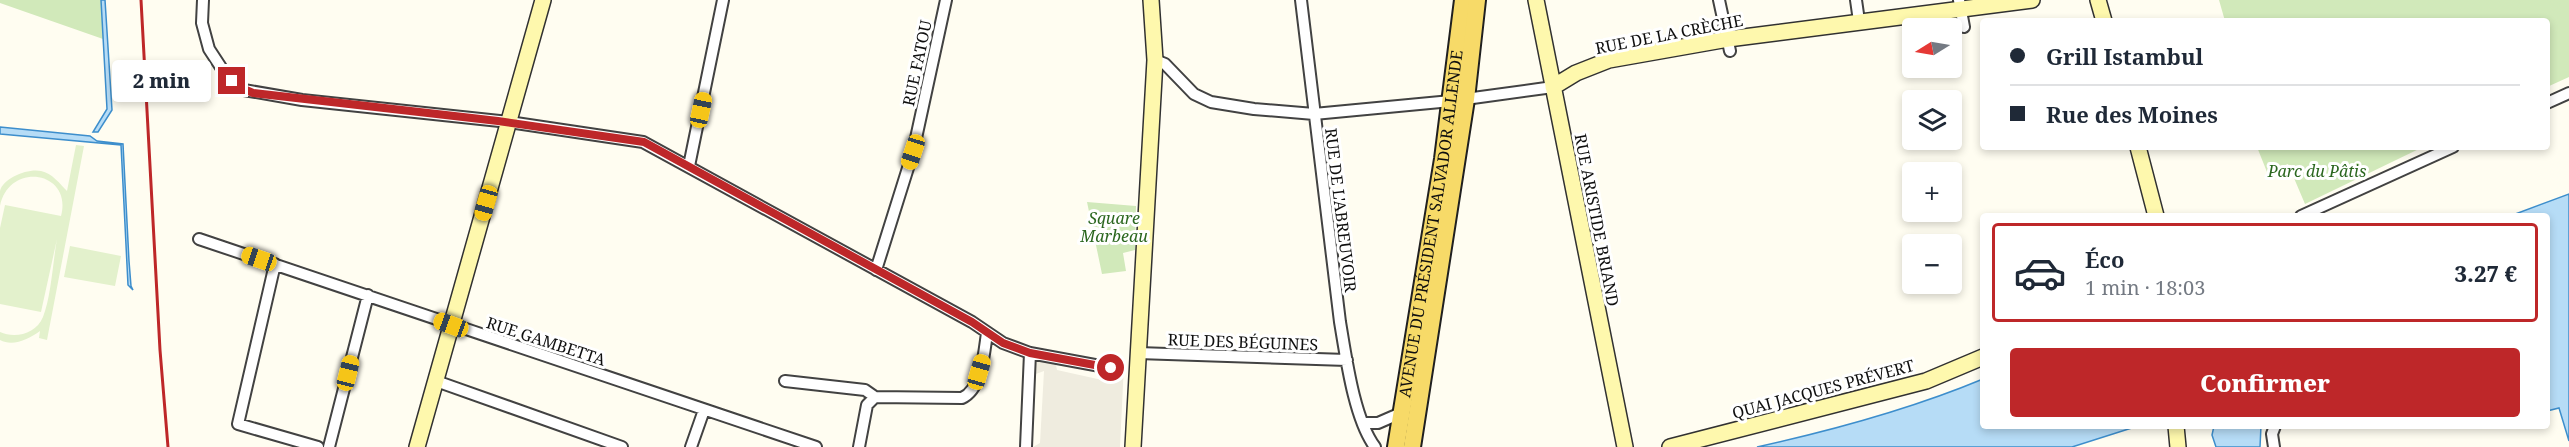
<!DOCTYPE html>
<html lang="fr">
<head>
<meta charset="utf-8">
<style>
  :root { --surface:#fff; --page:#f6f6f7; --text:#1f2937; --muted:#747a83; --line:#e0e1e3; --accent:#be2729 }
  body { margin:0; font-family:"Noto Serif",serif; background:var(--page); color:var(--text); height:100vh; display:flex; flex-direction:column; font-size:22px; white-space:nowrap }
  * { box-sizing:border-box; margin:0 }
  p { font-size:20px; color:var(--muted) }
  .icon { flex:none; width:33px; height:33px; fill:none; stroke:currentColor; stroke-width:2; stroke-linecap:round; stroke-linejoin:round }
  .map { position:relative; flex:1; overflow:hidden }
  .sheet { position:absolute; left:1980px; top:213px; width:570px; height:216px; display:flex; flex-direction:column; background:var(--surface); border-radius:6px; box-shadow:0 3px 9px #0003 }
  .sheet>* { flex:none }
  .hud { position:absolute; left:1980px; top:18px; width:570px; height:132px; border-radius:6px; box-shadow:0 3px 9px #0003; display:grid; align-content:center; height:132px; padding:0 30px; background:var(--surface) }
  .needle { width:39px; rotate:259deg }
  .fabs { position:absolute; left:1902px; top:18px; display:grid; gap:12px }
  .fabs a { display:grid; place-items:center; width:60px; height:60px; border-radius:6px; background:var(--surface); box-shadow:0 3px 9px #0003; font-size:30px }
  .end { position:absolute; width:27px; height:27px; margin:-14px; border:8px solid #be2729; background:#fff; box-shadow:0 0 0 3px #fff }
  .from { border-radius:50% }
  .bubble { position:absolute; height:42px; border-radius:6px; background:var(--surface); box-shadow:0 3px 9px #0003; font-size:20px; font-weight:800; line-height:42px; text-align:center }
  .car { position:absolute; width:18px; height:36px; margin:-18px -9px; border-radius:8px; box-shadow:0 0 4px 2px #0007; background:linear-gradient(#f5c518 24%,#345 0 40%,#f5c518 0 76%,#345 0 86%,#f5c518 0) }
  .hud b { display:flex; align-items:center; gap:21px; height:57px; font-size:22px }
  .hud b+b { border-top:2px solid var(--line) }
  .hud i { width:15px; height:15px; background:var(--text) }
  ul { padding:10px 0 0; list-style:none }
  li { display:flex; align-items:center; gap:18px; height:99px; margin:0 12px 9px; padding:0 18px; border:3px solid transparent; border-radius:6px }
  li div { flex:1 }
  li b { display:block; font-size:22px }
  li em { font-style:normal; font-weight:800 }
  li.selected { border-color:var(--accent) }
  li>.icon { width:54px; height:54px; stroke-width:1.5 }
  .button { display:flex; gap:12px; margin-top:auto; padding:12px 30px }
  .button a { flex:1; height:69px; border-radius:6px; background:var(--accent); color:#fff; font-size:24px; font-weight:800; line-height:69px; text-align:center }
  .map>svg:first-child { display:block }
  .green { fill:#d1e9ba }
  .pitch { fill:#e3f1cc }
  .plaza { fill:#efecdf }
  .water { fill:#b6dcf6; stroke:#3d8ecc; stroke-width:1.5 }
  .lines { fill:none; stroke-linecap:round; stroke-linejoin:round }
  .street-casing { stroke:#424242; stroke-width:14 }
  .secondary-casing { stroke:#313131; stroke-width:18 }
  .primary-casing { stroke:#202020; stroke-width:20 }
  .street { stroke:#fff; stroke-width:10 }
  .secondary { stroke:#fef8ad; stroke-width:15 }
  .primary { stroke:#f7da68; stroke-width:16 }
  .rail { stroke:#be2729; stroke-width:3 }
  .route { stroke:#be2729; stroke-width:8 }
  .labels { text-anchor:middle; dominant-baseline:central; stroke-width:6; stroke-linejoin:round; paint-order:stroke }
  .street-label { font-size:16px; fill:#0f0f0f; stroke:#fff }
  .park-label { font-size:16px; font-style:italic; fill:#2b671f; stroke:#fff }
</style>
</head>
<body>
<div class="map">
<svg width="2569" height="447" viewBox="0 0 2569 447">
  <rect width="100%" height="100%" fill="#fffdf1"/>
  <path class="green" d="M0 0H101L103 39 0 3Z
    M2219 0H2569V77L2547 87V21H2225Z
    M2257 147H2423L2305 204 2288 164 2267 172Z
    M1087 202 1136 206 1135 250 1123 253 1126 271 1102 274Z"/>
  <path class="pitch" d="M76 145 84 146 47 340 39 338 40 331C29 339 13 347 0 340V332C15 339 36 334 43 317 51 297 53 261 57 239L41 312 0 304V228L5 205 61 216C73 171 9 161 0 206 0 202 0 196 0 191 3 178 28 168 41 171 52 173 60 184 67 191Z
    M70 246 121 256 115 286 64 277Z"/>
  <path class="plaza" d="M1042 359 1055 360 1057 370 1111 382 1114 364H1124L1120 447H1033L1040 443 1044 371 1033 375 1034 364Z"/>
  <path class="water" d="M101 0H105L112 110 98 132H93L107 109Z
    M0 127 90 136 97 141 123 144 129 261 131 286 133 290 128 285 121 145 0 134Z
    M2569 194V441L2559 408 2547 411V216H2510Z
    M1983 379V426H2138L2072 447H1757C1834 430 1911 409 1983 379Z
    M2214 426H2261L2260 447H2216L2212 435Z"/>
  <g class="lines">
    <g class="street-casing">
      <path id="street" d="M203 0 202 23 209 49 226 75 244 90 302 100 509 122 643 142 972 322 1003 343 1030 353 1111 368
        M1301 0 1340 322C1346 357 1354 419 1375 447
        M1719 0 1730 51
        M1856 0 1859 21
        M1959 0 1964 27
        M1155 60 1165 64 1194 94 1211 102 1254 109 1314 114 1451 101 1553 87
        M2547 103 2569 93
        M689 166 723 0
        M2301 216 2453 147
        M199 239 816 447
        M275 264 238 424 318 447
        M876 270 913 152 946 0
        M1138 353 1347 360
        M436 381 622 447
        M785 381 865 390 875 397
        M1363 423H1378L1401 413
        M329 447 368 295
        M691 447 704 410
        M859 447 867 405 875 397 962 398C982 389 984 353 987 333
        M1026 447 1030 353
        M2274 447 2272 434 2275 426"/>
    </g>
    <g class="secondary-casing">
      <path id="secondary" d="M1536 0 1625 447
        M2098 0 2104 21
        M1553 87 1576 73 1609 60 1728 39 2032 0
        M2138 147 2156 216
        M2176 426 2178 447
        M417 447 543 0
        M1133 447 1155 60 1151 0
        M1670 447 1926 381 1983 357"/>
    </g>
    <g class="primary-casing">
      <g id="primary">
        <path id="s1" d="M1396 447 1443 159 1463 0"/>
        <path d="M1412 447 1466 99 1477 0"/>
      </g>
    </g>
    <use href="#street" class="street"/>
    <use href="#secondary" class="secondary"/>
    <use href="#primary" class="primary"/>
    <path class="rail" d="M141 0 160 350 168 447"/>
  </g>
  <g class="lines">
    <path class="route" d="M232 81 237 86 253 93 498 121 644 142 972 322 1003 343 1030 353 1111 368"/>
  </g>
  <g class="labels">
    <g class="street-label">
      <text transform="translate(1669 34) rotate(-11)">RUE DE LA CRÈCHE</text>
      <text transform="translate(917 63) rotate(-78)">RUE FATOU</text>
      <text transform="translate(1341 210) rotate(83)">RUE DE L'ABREUVOIR</text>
      <text transform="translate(1597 220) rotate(79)">RUE ARISTIDE BRIAND</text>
      <text stroke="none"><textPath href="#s1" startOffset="226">AVENUE DU PRÉSIDENT SALVADOR ALLENDE</textPath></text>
      <text transform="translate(546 341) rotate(18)">RUE GAMBETTA</text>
      <text transform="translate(1243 342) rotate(2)">RUE DES BÉGUINES</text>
      <text transform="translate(1823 389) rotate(-15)">QUAI JACQUES PRÉVERT</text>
    </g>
    <g class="park-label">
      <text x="2317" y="171">Parc du Pâtis</text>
      <text x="1114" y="218">Square<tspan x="1114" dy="18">Marbeau</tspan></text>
    </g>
  </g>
</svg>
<div class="fabs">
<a><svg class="needle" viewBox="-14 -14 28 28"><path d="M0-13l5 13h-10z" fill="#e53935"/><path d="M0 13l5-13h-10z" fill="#747a83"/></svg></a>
<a><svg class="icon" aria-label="layers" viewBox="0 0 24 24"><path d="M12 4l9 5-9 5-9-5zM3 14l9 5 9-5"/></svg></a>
<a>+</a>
<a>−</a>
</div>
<i class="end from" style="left:1111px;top:368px"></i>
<i class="end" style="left:232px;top:81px"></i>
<div class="bubble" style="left:112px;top:60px;width:99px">2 min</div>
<i class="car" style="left:701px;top:110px;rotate:12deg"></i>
<i class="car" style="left:913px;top:152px;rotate:198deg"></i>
<i class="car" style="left:486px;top:203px;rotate:196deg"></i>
<i class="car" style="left:259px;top:259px;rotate:289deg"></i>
<i class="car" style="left:451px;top:325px;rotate:290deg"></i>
<i class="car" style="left:979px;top:372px;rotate:16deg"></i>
<i class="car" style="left:348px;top:373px;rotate:14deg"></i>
<div class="hud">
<b><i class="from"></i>Grill Istambul</b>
<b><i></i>Rue des Moines</b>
</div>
<section class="sheet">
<ul>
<li class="selected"><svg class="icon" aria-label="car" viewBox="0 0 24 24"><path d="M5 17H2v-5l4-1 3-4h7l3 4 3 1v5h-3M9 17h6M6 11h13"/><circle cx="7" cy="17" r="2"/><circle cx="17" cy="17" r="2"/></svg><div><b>Éco</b><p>1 min · 18:03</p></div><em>3.27 €</em></li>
</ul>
<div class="button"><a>Confirmer</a></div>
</section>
</div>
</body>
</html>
